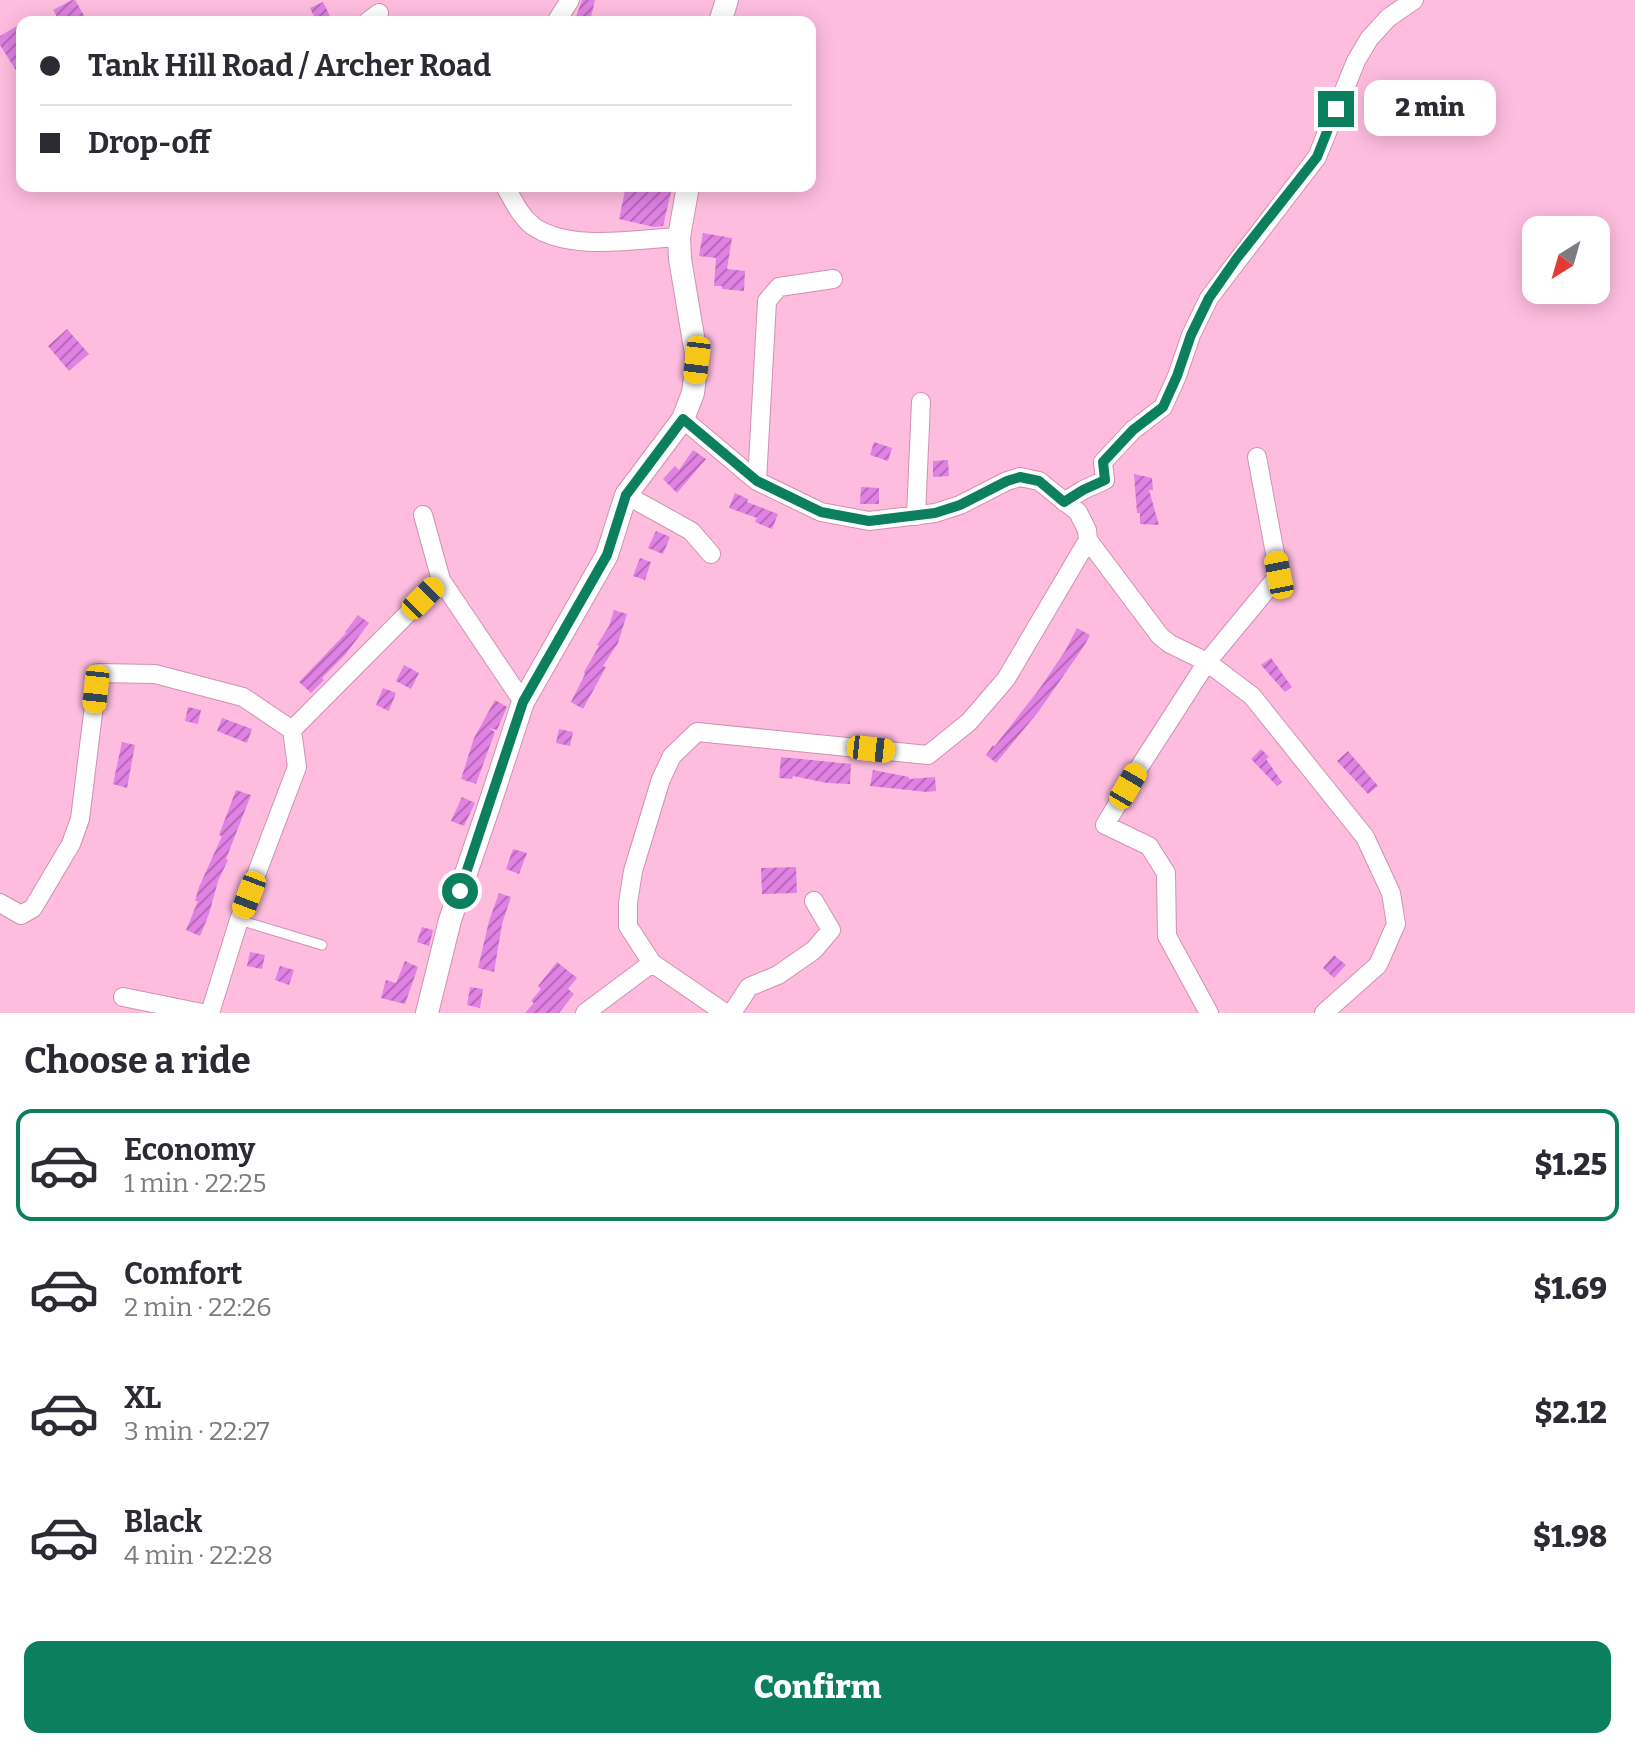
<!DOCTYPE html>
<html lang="en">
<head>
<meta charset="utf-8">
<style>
  :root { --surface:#fff; --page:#f7f7f7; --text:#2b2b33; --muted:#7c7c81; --line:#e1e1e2; --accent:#0c805e }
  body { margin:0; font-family:Bitter,serif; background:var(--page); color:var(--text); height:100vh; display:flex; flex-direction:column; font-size:30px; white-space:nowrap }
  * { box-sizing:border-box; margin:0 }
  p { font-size:26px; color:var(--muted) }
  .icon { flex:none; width:44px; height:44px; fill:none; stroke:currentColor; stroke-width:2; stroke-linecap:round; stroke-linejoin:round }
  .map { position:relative; height:1013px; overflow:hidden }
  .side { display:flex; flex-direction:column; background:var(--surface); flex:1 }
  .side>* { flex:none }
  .hud { position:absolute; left:16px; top:16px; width:800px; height:176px; border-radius:16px; box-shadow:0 4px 20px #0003; display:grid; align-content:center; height:176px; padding:0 24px; background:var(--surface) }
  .needle { width:52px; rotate:217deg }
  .controls { position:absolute; left:1522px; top:216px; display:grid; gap:16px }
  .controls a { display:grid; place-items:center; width:88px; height:88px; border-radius:16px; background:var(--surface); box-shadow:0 4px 20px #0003; font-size:40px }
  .end { position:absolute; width:36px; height:36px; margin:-18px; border:10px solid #0c805e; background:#fff; box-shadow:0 0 0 4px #fff }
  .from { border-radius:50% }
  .bubble { position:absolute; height:56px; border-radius:16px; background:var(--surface); box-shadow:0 4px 20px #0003; font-size:26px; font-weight:800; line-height:56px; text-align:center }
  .car { position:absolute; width:24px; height:48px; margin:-24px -12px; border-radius:10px; box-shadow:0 0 6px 2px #0007; background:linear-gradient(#f5c518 24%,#345 0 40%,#f5c518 0 76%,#345 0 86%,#f5c518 0) }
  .hud b { display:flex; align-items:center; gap:28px; height:76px; font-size:30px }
  .hud b+b { border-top:2px solid var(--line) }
  .hud i { width:20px; height:20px; background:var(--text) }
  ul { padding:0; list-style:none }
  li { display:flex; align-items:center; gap:24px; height:112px; margin:0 16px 12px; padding:0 8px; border:4px solid transparent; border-radius:16px }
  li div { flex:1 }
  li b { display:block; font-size:30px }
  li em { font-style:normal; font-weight:800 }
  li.on { border-color:var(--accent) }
  li>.icon { width:72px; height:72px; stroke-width:1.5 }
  h2 { padding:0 24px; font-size:36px; line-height:96px }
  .cta { display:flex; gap:16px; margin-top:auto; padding:16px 24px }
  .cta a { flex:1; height:92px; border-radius:16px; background:var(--accent); color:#fff; font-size:32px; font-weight:800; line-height:92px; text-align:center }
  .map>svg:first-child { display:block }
  .building { fill:url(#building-hatch) }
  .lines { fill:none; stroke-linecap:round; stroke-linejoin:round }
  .service-casing { stroke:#d091b3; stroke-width:11 }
  .minor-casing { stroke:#d091b3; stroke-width:20 }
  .tertiary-casing { stroke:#d091b3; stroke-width:24 }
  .service { stroke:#fff; stroke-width:9 }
  .minor { stroke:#fff; stroke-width:18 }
  .tertiary { stroke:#fff; stroke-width:22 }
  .route { stroke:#0c805e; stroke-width:10 }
</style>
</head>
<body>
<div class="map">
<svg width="1635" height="1013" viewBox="0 0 1635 1013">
  <defs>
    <pattern id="building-hatch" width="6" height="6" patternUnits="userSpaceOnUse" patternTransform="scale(2)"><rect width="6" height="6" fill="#e081e3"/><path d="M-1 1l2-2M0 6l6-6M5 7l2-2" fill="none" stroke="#b769b9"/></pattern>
  </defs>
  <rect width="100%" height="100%" fill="#febddf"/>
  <path class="building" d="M72 0H75L88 22H60L53 10Z
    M582 0H595L590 21 576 17Z
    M323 2 330 16 317 22 310 8Z
    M22 23V80L0 45V36Z
    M626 186H643L671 192 663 226 654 227 619 219Z
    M703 233 732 238 727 269 745 271 744 291 722 289V286H714L716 258 699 256Z
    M67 329 89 354 69 371 48 346Z
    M874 442 892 448 888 461 870 455Z
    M693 450 706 459 677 493 663 479 675 466 679 470Z
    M948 460 949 476 933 477V461Z
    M1134 474 1152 478 1153 490H1149L1159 525 1140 524V513H1137Z
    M861 487 879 488V504H860Z
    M735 493 748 499 747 502 778 514 772 529 755 522 757 518 729 508Z
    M656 531 670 537 663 554 648 548Z
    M640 558 651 562 645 580 633 576Z
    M614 610 627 614 618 643 603 666 606 667 583 709 571 702 585 674 584 672 599 646 597 645 609 626Z
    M358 615 369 623 345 655 322 678 324 680 311 693 299 682 346 633 345 632Z
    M1077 628 1090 635 1084 646 1039 711 996 763 986 755 993 745 994 747 1040 688 1065 651Z
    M1271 658 1292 687 1285 692 1261 665Z
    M404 665 419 673 411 689 396 681Z
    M383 688 396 693 389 711 376 705Z
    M495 700 507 707 497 730 489 728 495 732 476 784 461 779 474 738Z
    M188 707 201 710 198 724 185 721Z
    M222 718 252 729 247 743 217 731Z
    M559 729 573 732 570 746 556 743Z
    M122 742 135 745 127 788 113 784Z
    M1261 749 1269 757 1266 759 1282 782 1277 786 1251 759Z
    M1348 751 1378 786 1368 794 1337 761Z
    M781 757 851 764 850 784 827 783 793 776 792 779 779 778Z
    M873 770 909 777V779L935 777 936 791 927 792 870 786Z
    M236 790 251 795 226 859 228 860 218 881 209 914 200 936 186 930 198 901H195L199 887 222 836 219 835Z
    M462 797 475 803 464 826 451 821Z
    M513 849 527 853 519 874 506 869Z
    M796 867 797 893 762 894 761 868Z
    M499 893 511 897 502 924 494 972 478 968 489 921Z
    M422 927 433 930 429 946 417 942Z
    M250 952 265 955 262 969 247 966Z
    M1334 955 1346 965 1334 978 1323 968Z
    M405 961 418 967 405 1004 381 998 386 980 396 983Z
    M557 962 577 978 568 989 574 994 559 1013H525L534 1003 531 1001 541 989 538 986Z
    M280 966 294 970 289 985 275 980Z
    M470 987 483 989 480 1008 467 1005Z"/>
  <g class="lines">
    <g class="service-casing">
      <path id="service" d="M239 920 322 945"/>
    </g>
    <g class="minor-casing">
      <path id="minor" d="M367 22 379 13
        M556 22 570 0
        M505 186C513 200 520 216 533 226 569 252 637 239 679 237
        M683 419 757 481 821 512 869 521 935 513 960 505 1007 481 1020 477 1039 481 1078 512 1087 530 1088 540 1160 636 1170 644 1207 662 1252 696 1365 837 1391 893 1396 924 1378 965 1324 1013
        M757 481 767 301 779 287 833 279
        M626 495 691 531 711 554
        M1064 502 1083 490 1105 480 1103 462 1133 430 1163 407 1177 376 1191 335 1209 298 1317 157 1356 61 1369 39 1388 18 1414 0
        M423 515 441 580 523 702
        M916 516 921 402
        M0 903 21 915 33 908 71 844 80 819 98 673 155 674 243 697 292 730
        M123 997 202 1013
        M210 1013 239 920 297 767 292 730 441 580
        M585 1013 652 963
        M725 1013 652 963 628 926V903L633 871 661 779 672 756 697 732 928 755 969 722 1006 679 1088 540
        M732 1013 749 987 778 975 814 950 831 930 814 901
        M1209 1013 1167 936 1166 873 1149 846 1105 825 1140 766 1207 662 1279 575 1257 457"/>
    </g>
    <g class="tertiary-casing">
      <path id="tertiary" d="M720 22 727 0
        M427 1013 450 920 489 806 523 702 607 555 626 495 683 419 693 393 697 360 680 259 679 237 688 186"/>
    </g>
    <use href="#service" class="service"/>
    <use href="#minor" class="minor"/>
    <use href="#tertiary" class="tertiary"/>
  </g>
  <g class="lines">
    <path class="route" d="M460 891 523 702 607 555 626 495 683 419 757 481 821 512 869 521 935 513 960 505 1007 481 1020 477 1039 481 1064 502 1083 490 1105 480 1103 462 1133 430 1163 407 1177 376 1191 335 1209 298 1237 258 1317 157 1336 109"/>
  </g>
</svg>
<div class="controls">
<a><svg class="needle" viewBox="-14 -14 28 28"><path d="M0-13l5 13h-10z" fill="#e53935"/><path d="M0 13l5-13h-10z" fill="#7c7c81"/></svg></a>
</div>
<i class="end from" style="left:460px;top:891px"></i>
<i class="end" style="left:1336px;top:109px"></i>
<div class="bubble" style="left:1364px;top:80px;width:132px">2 min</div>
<i class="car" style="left:697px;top:360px;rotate:187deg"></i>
<i class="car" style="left:1279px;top:575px;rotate:349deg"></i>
<i class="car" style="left:423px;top:598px;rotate:45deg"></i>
<i class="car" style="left:96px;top:689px;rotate:186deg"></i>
<i class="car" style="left:871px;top:749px;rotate:96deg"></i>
<i class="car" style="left:1128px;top:786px;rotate:30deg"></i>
<i class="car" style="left:249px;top:895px;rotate:201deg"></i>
<div class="hud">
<b><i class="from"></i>Tank Hill Road / Archer Road</b>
<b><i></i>Drop-off</b>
</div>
</div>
<section class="side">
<h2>Choose a ride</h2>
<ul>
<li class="on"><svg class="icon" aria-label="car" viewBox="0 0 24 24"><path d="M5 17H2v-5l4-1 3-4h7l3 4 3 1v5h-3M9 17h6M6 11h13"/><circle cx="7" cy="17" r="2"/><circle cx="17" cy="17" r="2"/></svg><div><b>Economy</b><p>1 min · 22:25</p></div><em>$1.25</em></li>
<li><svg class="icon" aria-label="car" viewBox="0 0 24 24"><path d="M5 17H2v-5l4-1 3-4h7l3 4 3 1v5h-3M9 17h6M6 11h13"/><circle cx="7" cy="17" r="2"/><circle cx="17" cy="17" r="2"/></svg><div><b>Comfort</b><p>2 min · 22:26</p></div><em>$1.69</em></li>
<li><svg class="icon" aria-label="car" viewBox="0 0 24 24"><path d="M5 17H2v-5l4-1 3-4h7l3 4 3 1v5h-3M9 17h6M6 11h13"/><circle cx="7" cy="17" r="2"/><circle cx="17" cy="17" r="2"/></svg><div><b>XL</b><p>3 min · 22:27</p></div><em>$2.12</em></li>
<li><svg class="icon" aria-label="car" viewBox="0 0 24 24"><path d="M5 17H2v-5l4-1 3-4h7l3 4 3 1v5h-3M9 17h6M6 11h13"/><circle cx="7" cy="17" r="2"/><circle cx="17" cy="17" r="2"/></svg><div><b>Black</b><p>4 min · 22:28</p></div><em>$1.98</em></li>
</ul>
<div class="cta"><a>Confirm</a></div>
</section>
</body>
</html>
